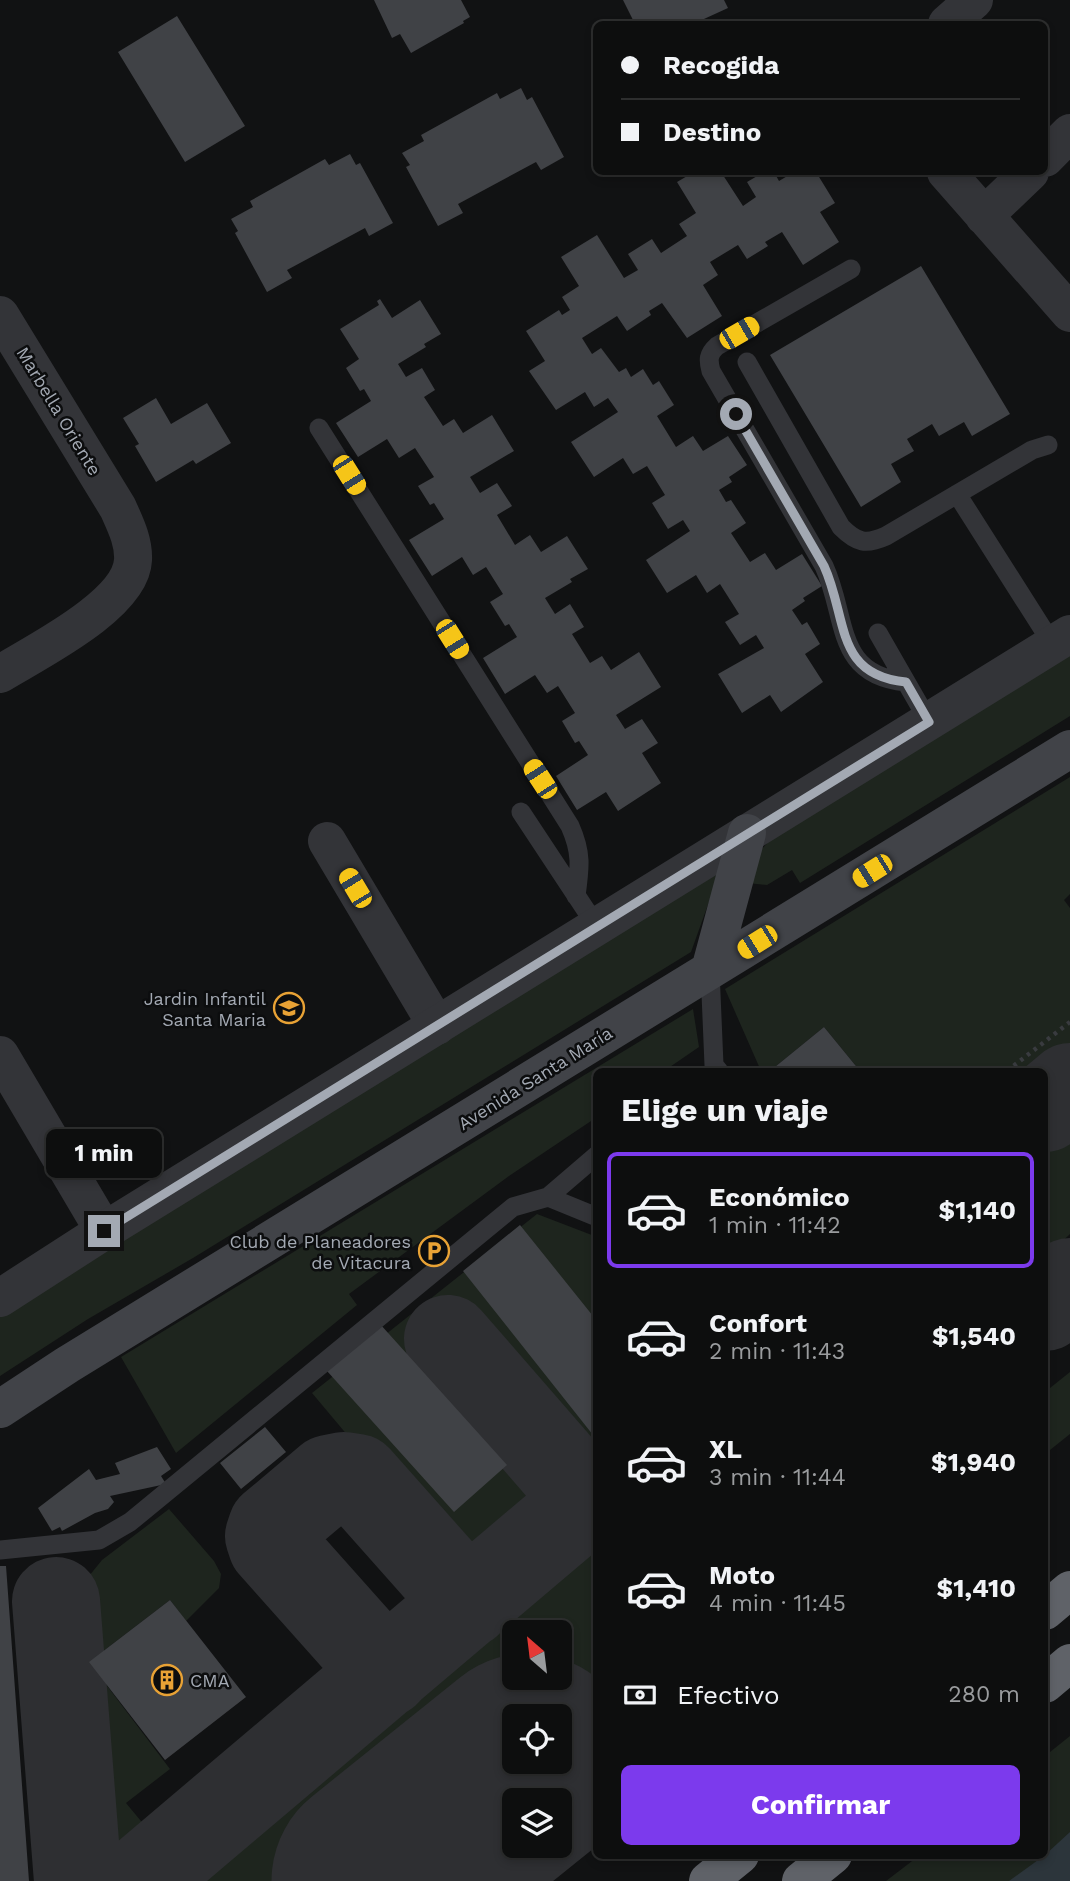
<!DOCTYPE html>
<html lang="es">
<head>
<meta charset="utf-8">
<style>
  :root { --surface:#0d0e0e; --page:#1b1c1c; --text:#f1f3f6; --muted:#9a9c9e; --line:#2d2e2e; --accent:#7c3aed }
  body { margin:0; font-family:"Work Sans",sans-serif; background:var(--page); color:var(--text); height:100vh; display:flex; flex-direction:column; font-size:26px; white-space:nowrap }
  * { box-sizing:border-box; margin:0 }
  p { font-size:23px; color:var(--muted) }
  .icon { flex:none; width:38px; height:38px; fill:none; stroke:currentColor; stroke-width:2; stroke-linecap:round; stroke-linejoin:round }
  .map { position:relative; flex:1; overflow:hidden }
  .panel { position:absolute; left:593px; top:1068px; width:455px; height:791px; display:flex; flex-direction:column; background:var(--surface); border-radius:10px; box-shadow:0 4px 10px #0003,0 0 0 2px var(--line) }
  .panel>* { flex:none }
  .banner { position:absolute; left:593px; top:21px; width:455px; height:154px; border-radius:10px; box-shadow:0 4px 10px #0003,0 0 0 2px var(--line); display:grid; align-content:center; height:154px; padding:0 28px; background:var(--surface) }
  .needle { width:46px; rotate:332deg }
  .controls { position:absolute; left:502px; top:1620px; display:grid; gap:14px }
  .controls a { display:grid; place-items:center; width:70px; height:70px; border-radius:10px; background:var(--surface); box-shadow:0 4px 10px #0003,0 0 0 2px var(--line); font-size:35px }
  .end { position:absolute; width:32px; height:32px; margin:-16px; border:9px solid #a3a9b3; background:#111; box-shadow:0 0 0 4px #111 }
  .from { border-radius:50% }
  .bubble { position:absolute; height:49px; border-radius:10px; background:var(--surface); box-shadow:0 4px 10px #0003,0 0 0 2px var(--line); font-size:23px; font-weight:700; line-height:49px; text-align:center }
  .car { position:absolute; width:21px; height:42px; margin:-21px -10px; border-radius:9px; box-shadow:0 0 5px 2px #0007; background:linear-gradient(#f5c518 24%,#345 0 40%,#f5c518 0 76%,#345 0 86%,#f5c518 0) }
  .banner b { display:flex; align-items:center; gap:24px; height:66px; font-size:26px }
  .banner b+b { border-top:2px solid var(--line) }
  .banner i { width:18px; height:18px; background:var(--text) }
  ul { padding:0; list-style:none }
  li { display:flex; align-items:center; gap:21px; height:116px; margin:0 14px 10px; padding:0 14px; border:4px solid transparent; border-radius:10px }
  li div { flex:1 }
  li b { display:block; font-size:26px }
  li em { font-style:normal; font-weight:700 }
  li.active { border-color:var(--accent) }
  li>.icon { width:63px; height:63px; stroke-width:1.5 }
  h2 { padding:0 28px; font-size:32px; line-height:84px }
  .pay { display:flex; align-items:center; gap:18px; height:77px; padding:0 28px; font-size:26px }
  .pay p { margin-inline-start:auto }
  .action { display:flex; gap:14px; margin-top:auto; padding:14px 28px }
  .action a { flex:1; height:80px; border-radius:10px; background:var(--accent); color:#fff; font-size:28px; font-weight:700; line-height:80px; text-align:center }
  .map>svg:first-child { display:block }
  .green { fill:#1e251e; fill-rule:evenodd }
  .water { fill:#2c353b }
  .lines { fill:none; stroke-linecap:round; stroke-linejoin:round }
  .taxiway { stroke:#2e2f32; stroke-width:88 }
  .runway { stroke:#2e2f32; stroke-width:217 }
  .building { fill:#404246 }
  .path { stroke:#393b3f; stroke-width:4.5; stroke-dasharray:3.5 5; stroke-linecap:butt }
  .service { stroke:#333438; stroke-width:19 }
  .minor { stroke:#333438; stroke-width:38 }
  .tertiary { stroke:#333438; stroke-width:38 }
  .secondary { stroke:#414348; stroke-width:38 }
  .motorway { stroke:#5f6268; stroke-width:38 }
  .route { stroke:#a3a9b3; stroke-width:9 }
  .labels { text-anchor:middle; dominant-baseline:central; stroke-width:5; stroke-linejoin:round; paint-order:stroke }
  .street-label { font-size:18px; fill:#a3a9b3; stroke:#0c0d0e }
  .poi-label { font-size:18px; fill:#a3a9b3; stroke:#0c0d0e; text-anchor:end }
</style>
</head>
<body>
<div class="map">
<svg width="1070" height="1881" viewBox="0 0 1070 1881">
  <rect width="100%" height="100%" fill="#111213"/>
  <path class="green" d="M1070 652V716L800 883 792 870 767 885 747 883 756 855 779 831Z
    M1070 777V894L1064 900 1070 908V1077L1045 1099V1071H860L824 1027 770 1071H761L725 989Z
    M720 871 691 952 193 1258 88 1319 0 1376V1314Z
    M693 1009 699 1047 664 1071H597V1117L509 1176 349 1294 357 1305 176 1453 121 1357Z
    M1070 1109V1234L1045 1258V1132Z
    M537 1214 597 1237V1482L474 1586 312 1393Z
    M1070 1372V1434L1045 1454V1392Z
    M597 1508V1676L547 1717H514V1744L350 1881H151ZM514 1633H560V1678H514Z
    M169 1509 214 1561 221 1574 219 1588 186 1621 170 1600 89 1662 170 1769 126 1803 165 1850 127 1881H89L69 1660 70 1620 74 1599 85 1581 102 1560Z
    M1070 1736V1881H886L920 1855H1045V1756Z
    M597 1746V1788L560 1819V1801H528Z
    M514 1812V1846H528L487 1881H428Z"/>
  <path class="water" d="M1070 1832V1881H1009L1045 1855Z"/>
  <g class="lines">
    <path class="taxiway" d="M1045 1108 1070 1087
      M1045 1307 1070 1282
      M448 1339 588 1500
      M56 1601 78 1881
      M386 1673 272 1545 269 1536 272 1527 329 1479 344 1476 357 1478 468 1603
      M139 1881 597 1493"/>
    <path class="runway" d="M380 1881 528 1762"/>
  </g>
  <path class="building" d="M374 0H461L470 17 463 21 464 23 411 53 400 34 392 38Z
    M623 0H724L728 8 693 24H635Z
    M177 16 245 126 185 162 118 52Z
    M521 88 527 100 532 97 564 157 541 170 536 162 458 204 463 213 438 226 406 167 410 165 402 153 424 141 421 135 497 93 500 99Z
    M350 154 356 165 360 163 393 223 369 236 365 228 287 270 292 278 267 292 235 233 238 231 231 219 253 207 250 201 325 159 329 165Z
    M694 172H721L743 206 756 197 747 182 764 172H774L779 181 794 172H816L835 203 820 212 839 242 803 265 782 232 765 242 768 246 747 259 738 245 710 262 718 275 703 285 722 316 687 338 662 303 649 311 651 315 627 331 617 316 582 338 592 354 601 348 619 372 626 368 631 377 643 369 653 385 659 381 674 405 657 416 676 447 693 436 703 451 728 436 747 465 729 477 732 482 719 490 726 502 731 500 746 523 731 533 750 562 765 553 776 570 802 554 822 586 803 598 805 601 792 610 802 625 807 622 820 644 805 654 823 682 781 712 770 695 742 713 718 674 764 648 756 635 740 645 725 622 739 614 720 584 707 593 696 575 667 593 646 560 690 531 683 520 668 529 652 503 665 495 647 466 633 474 623 458 594 477 571 442 618 412 608 398 594 407 585 392 556 410 529 371 545 361 526 331 559 310 562 315 570 310 562 297 579 286 561 257 597 235 624 278 638 270 628 254 652 239 661 253 687 236 679 224 696 213 677 182Z
    M921 266 1010 414 972 436 964 422 939 436 932 424 907 439 914 451 891 464 901 482 861 507 770 355Z
    M380 299 392 318 420 300 441 334 424 344 426 347 398 364 406 377 422 368 435 390 424 397 443 426 454 419 463 433 492 415 514 451 470 477 480 493 497 483 512 506 497 515 515 545 530 535 541 552 567 536 588 569 570 579 572 582 545 598 555 614 570 604 584 627 572 634 590 663 602 656 611 670 639 652 661 687 616 715 625 729 642 719 658 743 642 753 661 783 618 811 606 792 577 810 556 776 588 755 579 741 575 743 562 721 575 713 558 686 547 693 535 675 505 694 483 658 517 637 509 624 505 626 490 602 503 594 486 567 473 575 462 557 432 576 409 540 444 519 434 503 430 505 418 486 434 477 415 448 399 458 387 439 358 457 336 423 371 401 364 389 360 391 346 368 359 359 340 329 379 305 377 301Z
    M156 398 171 424 207 403 231 443 196 464 193 460 156 482 135 446 139 444 123 418Z
    M824 1027 860 1071H770Z
    M520 1225 597 1321V1432L593 1435 463 1271Z
    M380 1324 507 1465 454 1512 327 1371Z
    M265 1427 286 1452 241 1489 220 1463Z
    M157 1447 171 1469 161 1476 166 1484 110 1496 114 1502 108 1509 95 1513 62 1531 60 1527 52 1531 38 1508 89 1469 96 1480 120 1474 115 1463Z
    M0 1566H6L29 1881H0Z
    M170 1600 246 1697 165 1760 89 1662Z"/>
  <g class="lines">
    <path class="path" d="M1007 1071 1070 1022"/>
    <path class="service" d="M851 269 717 346C708 354 708 360 711 371L824 566C848 618 834 675 906 682
      M747 362 841 527C857 543 866 545 886 536L1032 450 1048 445
      M319 428 570 826C582 853 580 867 576 896
      M957 494 1053 645
      M878 633 929 722
      M521 812 597 927
      M710 970 714 1065 719 1071
      M548 1197 597 1217
      M0 1550 99 1540 130 1522 513 1207 548 1197 597 1155"/>
    <path class="minor" d="M947 24 974 0
      M1045 158 1070 133
      M946 172 1070 313
      M984 216 1030 172
      M0 315 118 508C125 524 134 541 133 560 131 605 36 652 0 674
      M327 841 437 1026
      M0 1055 104 1231"/>
    <path class="tertiary" d="M0 1298 104 1231 1070 634"/>
    <path class="secondary" d="M710 970 747 833
      M0 1409 67 1365 1070 749"/>
    <path class="motorway" d="M1045 1611 1070 1590
      M1045 1684 1070 1663
      M708 1881 740 1855
      M801 1881 833 1855"/>
  </g>
  <g class="lines">
    <path class="route" d="M104 1231 929 722 906 682C834 675 848 618 824 566L736 414"/>
  </g>
  <defs>
    <g id="school-ring" transform="scale(1.575)"><circle r="9.5" fill="#0c0d0e" stroke="#e8a235" stroke-width="1.5"/><path d="M0-5L7-2L0 1L-7-2ZM-4 1L0 2.5L4 1V4Q0 6-4 4Z" fill="#e8a235"/></g>
    <g id="parking-ring" transform="scale(1.575)"><circle r="9.5" fill="#0c0d0e" stroke="#e8a235" stroke-width="1.5"/><path d="M-3.5-5.5H1a3.5 3.5 0 0 1 0 7H-1V5.5H-3.5ZM-1-3.4V-.6H.8a1.4 1.4 0 0 0 0-2.8Z" fill="#e8a235"/></g>
    <g id="building-ring" transform="scale(1.575)"><circle r="9.5" fill="#0c0d0e" stroke="#e8a235" stroke-width="1.5"/><path d="M-4-6H4V6H1V3H-1V6H-4ZM-2.5-4.3h1.7v1.8h-1.7ZM.8-4.3h1.7v1.8H.8ZM-2.5-1h1.7V.8h-1.7ZM.8-1h1.7V.8H.8Z" fill="#e8a235"/></g>
  </defs>
  <g fill-rule="evenodd">
    <use href="#school-ring" x="289" y="1008"/>
    <use href="#parking-ring" x="434" y="1251"/>
    <use href="#building-ring" x="167" y="1680"/>
  </g>
  <g class="labels">
    <g class="street-label">
      <text transform="translate(59 411) rotate(59)">Marbella Oriente</text>
      <text transform="translate(535 1078) rotate(-32)">Avenida Santa María</text>
    </g>
    <g class="poi-label">
      <text x="266" y="998">Jardin Infantil<tspan x="266" dy="21">Santa Maria</tspan></text>
      <text x="411" y="1241">Club de Planeadores<tspan x="411" dy="21">de Vitacura</tspan></text>
      <text x="190" y="1680" text-anchor="start">CMA</text>
    </g>
  </g>
</svg>
<div class="controls">
<a><svg class="needle" viewBox="-14 -14 28 28"><path d="M0-13l5 13h-10z" fill="#e53935"/><path d="M0 13l5-13h-10z" fill="#9a9c9e"/></svg></a>
<a><svg class="icon" aria-label="locate" viewBox="0 0 24 24"><circle cx="12" cy="12" r="6"/><path d="M12 2v4M12 18v4M2 12h4M18 12h4"/></svg></a>
<a><svg class="icon" aria-label="layers" viewBox="0 0 24 24"><path d="M12 4l9 5-9 5-9-5zM3 14l9 5 9-5"/></svg></a>
</div>
<i class="end from" style="left:736px;top:414px"></i>
<i class="end" style="left:104px;top:1231px"></i>
<div class="bubble" style="left:46px;top:1129px;width:116px">1 min</div>
<i class="car" style="left:739px;top:333px;rotate:60deg"></i>
<i class="car" style="left:349px;top:475px;rotate:148deg"></i>
<i class="car" style="left:452px;top:639px;rotate:148deg"></i>
<i class="car" style="left:540px;top:779px;rotate:327deg"></i>
<i class="car" style="left:872px;top:871px;rotate:238deg"></i>
<i class="car" style="left:355px;top:888px;rotate:329deg"></i>
<i class="car" style="left:757px;top:942px;rotate:238deg"></i>
<div class="banner">
<b><i class="from"></i>Recogida</b>
<b><i></i>Destino</b>
</div>
<section class="panel">
<h2>Elige un viaje</h2>
<ul>
<li class="active"><svg class="icon" aria-label="car" viewBox="0 0 24 24"><path d="M5 17H2v-5l4-1 3-4h7l3 4 3 1v5h-3M9 17h6M6 11h13"/><circle cx="7" cy="17" r="2"/><circle cx="17" cy="17" r="2"/></svg><div><b>Económico</b><p>1 min · 11:42</p></div><em>$1,140</em></li>
<li><svg class="icon" aria-label="car" viewBox="0 0 24 24"><path d="M5 17H2v-5l4-1 3-4h7l3 4 3 1v5h-3M9 17h6M6 11h13"/><circle cx="7" cy="17" r="2"/><circle cx="17" cy="17" r="2"/></svg><div><b>Confort</b><p>2 min · 11:43</p></div><em>$1,540</em></li>
<li><svg class="icon" aria-label="car" viewBox="0 0 24 24"><path d="M5 17H2v-5l4-1 3-4h7l3 4 3 1v5h-3M9 17h6M6 11h13"/><circle cx="7" cy="17" r="2"/><circle cx="17" cy="17" r="2"/></svg><div><b>XL</b><p>3 min · 11:44</p></div><em>$1,940</em></li>
<li><svg class="icon" aria-label="car" viewBox="0 0 24 24"><path d="M5 17H2v-5l4-1 3-4h7l3 4 3 1v5h-3M9 17h6M6 11h13"/><circle cx="7" cy="17" r="2"/><circle cx="17" cy="17" r="2"/></svg><div><b>Moto</b><p>4 min · 11:45</p></div><em>$1,410</em></li>
</ul>
<div class="pay"><svg class="icon" aria-label="cash" viewBox="0 0 24 24"><path d="M3 7h18v10H3z"/><circle cx="12" cy="12" r="2"/></svg>Efectivo<p>280 m</p></div>
<div class="action"><a>Confirmar</a></div>
</section>
</div>
</body>
</html>
